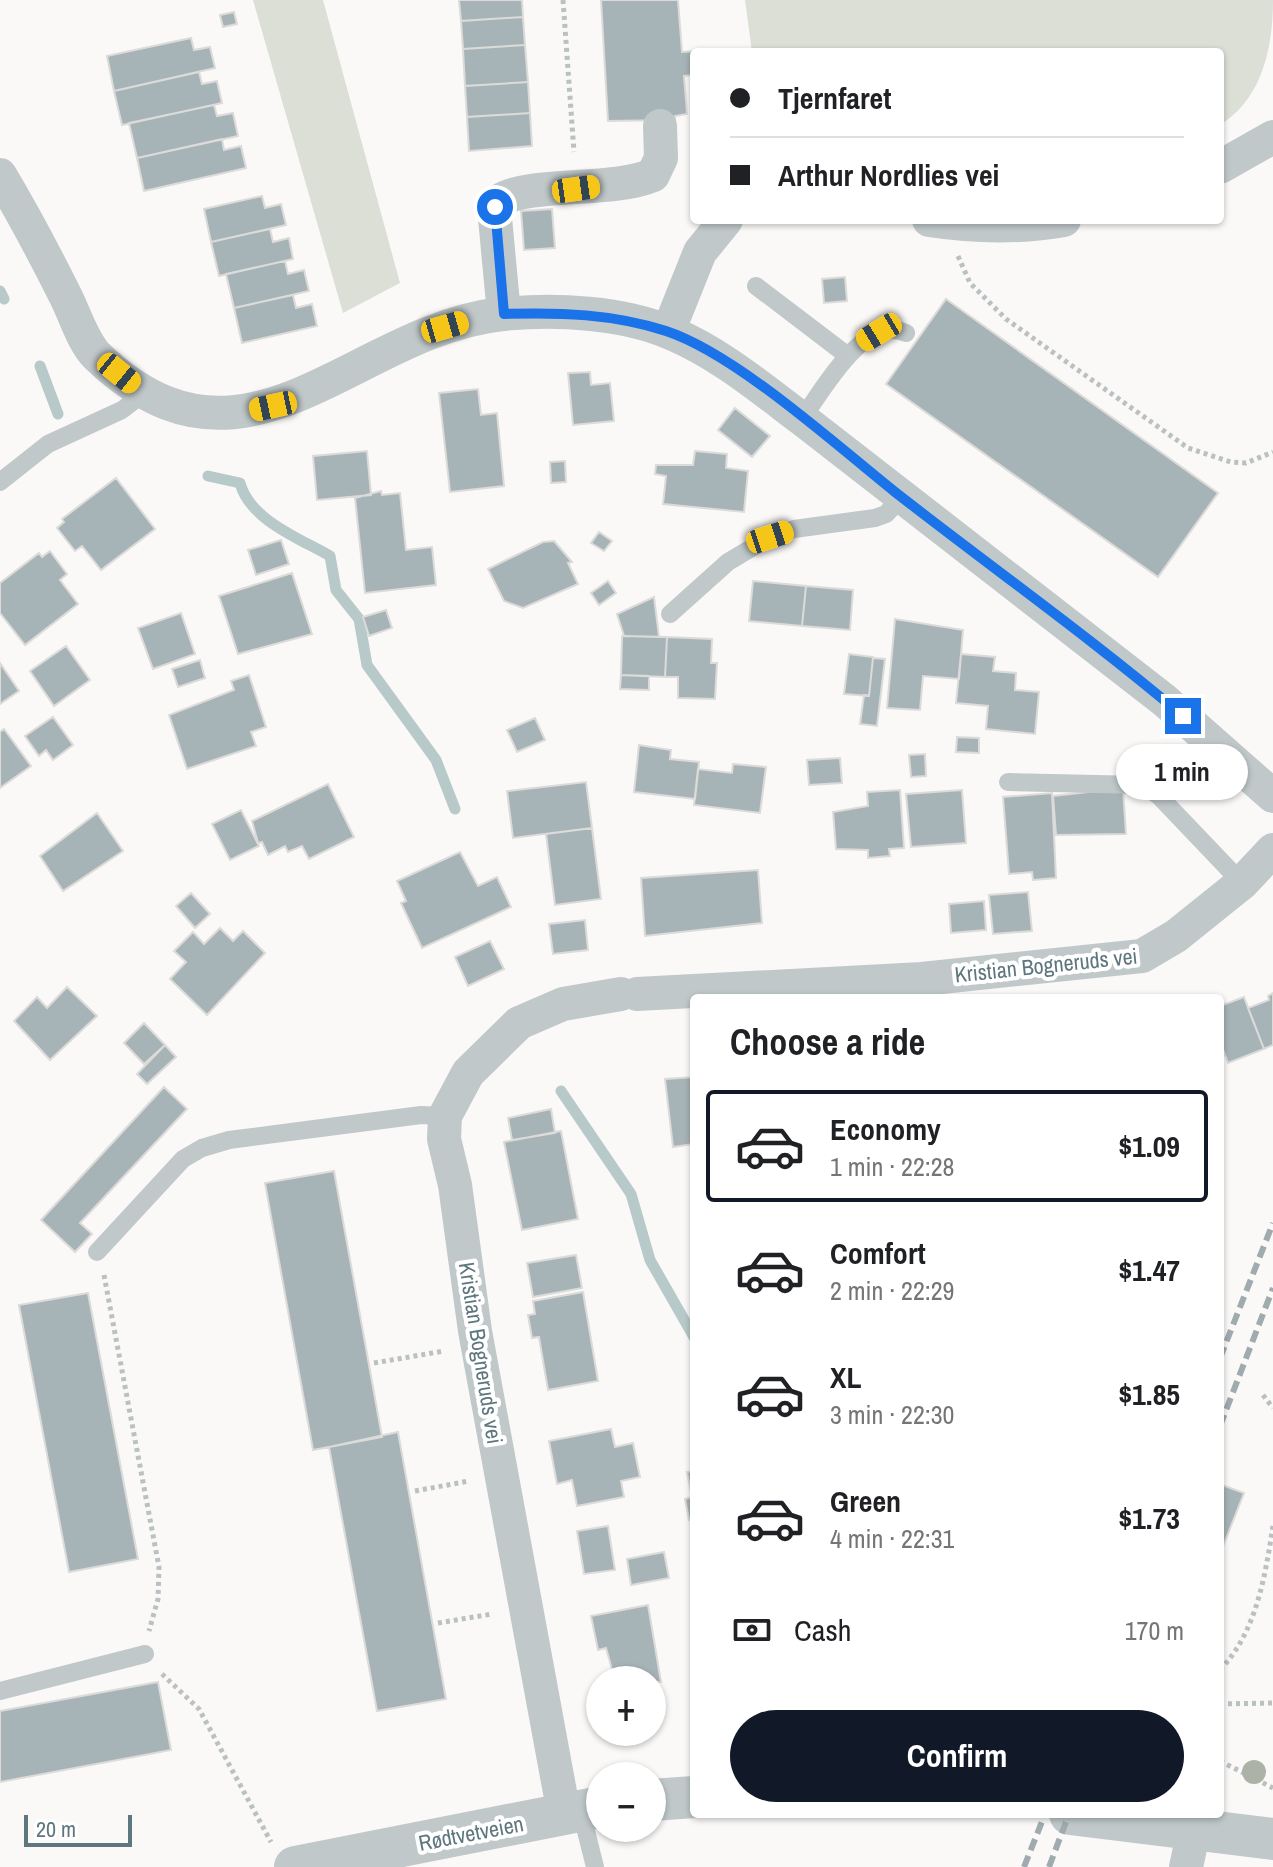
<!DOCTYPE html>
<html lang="en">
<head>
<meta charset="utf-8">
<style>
  :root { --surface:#fff; --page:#f6f6f6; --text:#202124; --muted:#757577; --line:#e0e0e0; --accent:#111827 }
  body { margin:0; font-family:"Archivo Narrow",sans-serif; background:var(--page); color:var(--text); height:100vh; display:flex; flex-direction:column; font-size:30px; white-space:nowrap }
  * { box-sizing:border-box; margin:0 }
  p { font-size:26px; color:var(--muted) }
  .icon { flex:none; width:44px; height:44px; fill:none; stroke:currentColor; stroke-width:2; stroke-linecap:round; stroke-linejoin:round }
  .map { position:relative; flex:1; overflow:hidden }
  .drawer { position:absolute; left:690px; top:994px; width:534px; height:824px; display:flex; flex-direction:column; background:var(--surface); border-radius:8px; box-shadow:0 2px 6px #0004 }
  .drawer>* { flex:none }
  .top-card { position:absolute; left:690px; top:48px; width:534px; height:176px; border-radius:8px; box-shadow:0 2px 6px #0004; display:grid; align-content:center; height:176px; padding:0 40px; background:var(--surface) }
  .fabs { position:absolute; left:586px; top:1666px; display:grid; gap:16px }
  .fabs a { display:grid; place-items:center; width:80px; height:80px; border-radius:50%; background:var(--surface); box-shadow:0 2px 6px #0004; font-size:40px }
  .scale { position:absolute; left:24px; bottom:20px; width:108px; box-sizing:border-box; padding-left:8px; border:4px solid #5e767e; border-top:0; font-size:22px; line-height:28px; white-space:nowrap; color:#5e767e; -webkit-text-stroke:6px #fff; paint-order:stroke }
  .end { position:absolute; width:36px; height:36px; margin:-18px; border:10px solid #1a73e8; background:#fff; box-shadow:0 0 0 4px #fff }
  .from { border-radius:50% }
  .bubble { position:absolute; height:56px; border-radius:28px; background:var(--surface); box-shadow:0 2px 6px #0004; font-size:26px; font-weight:800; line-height:56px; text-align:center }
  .car { position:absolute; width:24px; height:48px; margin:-24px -12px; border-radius:10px; box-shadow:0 0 6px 2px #0007; background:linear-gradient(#f5c518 24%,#345 0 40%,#f5c518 0 76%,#345 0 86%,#f5c518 0) }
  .top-card b { display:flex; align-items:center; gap:28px; height:76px; font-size:30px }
  .top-card b+b { border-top:2px solid var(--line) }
  .top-card i { width:20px; height:20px; background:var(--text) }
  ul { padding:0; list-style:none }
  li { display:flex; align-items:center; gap:24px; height:112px; margin:0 16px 12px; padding:0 24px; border:4px solid transparent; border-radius:8px }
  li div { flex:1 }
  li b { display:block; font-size:30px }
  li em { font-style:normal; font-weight:800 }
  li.on { border-color:var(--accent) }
  li>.icon { width:72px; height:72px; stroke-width:1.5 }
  h2 { padding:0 40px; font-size:36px; line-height:96px }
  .pay { display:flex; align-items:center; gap:20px; height:88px; padding:0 40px; font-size:30px }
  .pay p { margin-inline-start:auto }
  .action { display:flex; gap:16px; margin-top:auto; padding:16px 40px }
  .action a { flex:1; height:92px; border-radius:48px; background:var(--accent); color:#fff; font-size:32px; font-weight:800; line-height:92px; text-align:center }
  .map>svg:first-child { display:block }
  .green { fill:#dbdfd6 }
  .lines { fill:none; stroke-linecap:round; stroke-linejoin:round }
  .stream { stroke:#b8c9ca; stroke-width:11 }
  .building { fill:#a7b4b7; stroke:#dcdbd9; stroke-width:2 }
  .path { stroke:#bbc0c2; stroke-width:5; stroke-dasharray:4 4; stroke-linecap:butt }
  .service { stroke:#c0c8ca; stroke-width:18 }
  .minor { stroke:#c0c8ca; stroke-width:34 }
  .tertiary { stroke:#c0c8ca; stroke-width:42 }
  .rail { stroke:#a0abaf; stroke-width:6; stroke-dasharray:12 6; stroke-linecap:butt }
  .tree { fill:#acb3a6 }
  .route { stroke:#1a73e8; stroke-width:10 }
  .labels { text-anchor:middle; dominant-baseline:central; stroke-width:8; stroke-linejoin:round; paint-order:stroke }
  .street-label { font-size:22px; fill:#5e767e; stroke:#fff }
</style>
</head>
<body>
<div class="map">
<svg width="1273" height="1867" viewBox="0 0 1273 1867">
  <rect width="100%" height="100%" fill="#faf9f7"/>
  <path class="green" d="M253 0H323L400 283 343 313Z
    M745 0H1273C1273 48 1262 99 1220 125V52H752Z"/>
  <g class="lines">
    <path class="stream" d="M0 291 4 299
      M40 366 58 414
      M208 476 240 483C250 520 299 538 330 556L336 590 359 619 367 665 436 760 455 809
      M561 1091 631 1194 650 1260 694 1337"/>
  </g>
  <path class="building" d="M459 0H522L523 17 461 21Z
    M601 0H678L682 52 698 51 694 52V75L684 76 687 114 675 116V120L608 121Z
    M234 12 237 24 223 27 220 15Z
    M523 17 525 45 463 49 461 21Z
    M191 38 194 50 210 47 215 68 114 91 107 56Z
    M525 45 528 82 465 86 463 49Z
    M199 72 202 84 217 81 222 103 122 125 114 91Z
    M528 82 530 113 467 117 465 86Z
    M214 105 217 116 233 113 238 136 137 158 129 123Z
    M530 113 532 146 469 151 467 117Z
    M222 139 224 150 241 146 246 168 144 191 137 158Z
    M262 196 265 208 281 204 286 225 211 242 204 209Z
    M552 209 555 248 524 250 521 211Z
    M270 229 273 242 289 238 293 259 219 276 211 242Z
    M285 261 288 274 304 270 309 291 234 308 226 274Z
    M845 277 847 301 824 303 822 279Z
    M293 295 296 308 312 304 317 326 242 343 234 308Z
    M946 299 1218 493 1158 577 886 384Z
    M590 372 591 385 610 383 614 421 573 425 568 373Z
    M478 389 481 415 497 413 504 486 450 492 439 393Z
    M735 408 770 436 752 457 718 430Z
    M367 451 371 495 317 500 313 456Z
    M695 451 727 454 726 468 748 471 744 512 663 504 666 476 655 474 656 465H693Z
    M565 461 566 482 551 483 550 462Z
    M116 478 155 529 101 570 82 546 75 551 57 528 64 522 62 519Z
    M381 491 382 495 400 493 406 550 432 547 436 585 365 593 355 498Z
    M599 532 612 541 604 551 591 543Z
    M281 540 289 564 256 575 248 550Z
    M554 541 572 562 568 563 578 584 523 608 504 601 488 569 543 542Z
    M50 551 67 574 60 580 78 604 25 645 0 613V583L39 553 42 557Z
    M292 573 312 634 238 654 219 596Z
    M608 581 616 593 599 605 591 593Z
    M753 581 806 586 802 626 749 621Z
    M806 586 853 590 850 630 802 626Z
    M654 597 659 637 624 636 617 614Z
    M386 610 392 628 369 636 363 617Z
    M181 613 195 654 153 669 138 628Z
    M895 619 963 630 959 679 923 676 920 710 887 708Z
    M622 636 667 637 665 677 621 675Z
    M667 637 712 639 711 663H717L715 699 678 698V677H665Z
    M66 646 90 680 54 706 30 671Z
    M849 654 873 657 869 696 844 694Z
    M961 654 995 657 993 671 1016 673 1015 690 1039 692 1035 734 986 729 988 706 956 703Z
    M873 658 885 659 877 726 860 724 864 695 869 696Z
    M200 660 205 678 178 687 172 669Z
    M0 663 19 691 0 704Z
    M249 675 266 727 251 732 256 746 187 769 169 715 234 690 231 681Z
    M621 675 649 676V690L620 689Z
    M53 717 73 745 53 760 46 750 39 756 25 736Z
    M535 718 545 740 517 752 507 730Z
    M4 729 31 766 0 788V732Z
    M957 737 979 738V753L956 752Z
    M639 745 671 750 670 759 699 762 695 799 634 792Z
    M925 754 926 776 911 777 909 755Z
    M840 758 842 783 809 785 807 760Z
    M733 764 766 767 760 813 694 805 698 769 732 773Z
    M586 782 592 828 513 838 507 791Z
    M328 784 354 837 309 859 302 846 288 852 285 846 268 855 262 842 258 843 252 821Z
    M1123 788 1126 834 1056 835 1053 796Z
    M900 790 904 848 889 849 890 856 868 858V850L836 849 833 812 868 806 867 792Z
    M962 790 966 843 911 847 906 794Z
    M1052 793 1056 878 1033 880 1032 872 1009 874 1003 797Z
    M241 810 259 846 230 860 212 824Z
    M97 813 123 851 63 891 40 856Z
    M592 828 601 899 555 905 546 834Z
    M460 852 478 886 497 877 511 907 422 948 401 903 406 901 397 881Z
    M758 870 762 923 645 936 641 878Z
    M1028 892 1032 931 993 934 989 895Z
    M191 893 210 914 195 928 176 906Z
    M984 901 986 930 951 933 949 904Z
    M585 920 588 950 553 954 549 924Z
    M220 928 233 941 243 931 265 953 207 1015 170 979 186 962 174 951 193 932 204 944Z
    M490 941 504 969 468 986 455 957Z
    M67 987 97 1016 50 1060 14 1021 37 997 47 1008Z
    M1273 993V1045L1264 1049 1248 1008 1269 1000 1268 996Z
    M1244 997 1264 1049 1228 1063 1220 1041V1006Z
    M144 1023 165 1045 144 1064 124 1043Z
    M165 1045 176 1057 147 1084 137 1074Z
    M694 1077V1144L673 1147 665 1079Z
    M164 1087 187 1109 80 1223 92 1234 75 1252 41 1220Z
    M551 1109 555 1133 512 1140 508 1118Z
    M561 1131 578 1219 522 1230 504 1142Z
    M334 1171 382 1437 313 1450 265 1183Z
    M576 1255 582 1288 533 1297 527 1263Z
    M583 1292 598 1381 548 1390 539 1337 532 1338 528 1315 535 1314 533 1301Z
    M88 1293 138 1559 69 1572 19 1305Z
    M611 1429 615 1447 633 1443 640 1477 621 1481 624 1497 577 1506 572 1480 557 1484 549 1441Z
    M398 1432 446 1699 377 1711 329 1447Z
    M694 1471V1519L689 1520 685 1499 692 1497 687 1472Z
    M1222 1485 1244 1493 1220 1554V1490Z
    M608 1526 615 1570 584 1574 577 1531Z
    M664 1552 669 1578 631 1585 627 1559Z
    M648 1605 661 1682 615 1680 606 1648 598 1650 591 1616Z
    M158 1682 171 1750 0 1782V1711Z"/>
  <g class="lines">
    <path class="path" d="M563 0 574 152
      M958 256 970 283 1006 319 1188 448 1231 462 1246 463 1273 452
      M104 1275 159 1567 158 1599 149 1631
      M374 1363 444 1351
      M1263 1395 1273 1408
      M415 1491 469 1481
      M438 1623 492 1614
      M1220 1670C1257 1631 1265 1576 1273 1526
      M162 1674 199 1709 271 1842
      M1220 1704 1273 1703
      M1220 1761 1273 1788"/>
    <path class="service" d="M756 286 848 356
      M802 419C822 391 864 314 906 333
      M0 482 48 444 122 410 144 393
      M670 614 728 562 770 537 794 529 875 518 886 514 902 497
      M1008 782 1143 785 1159 796 1242 883
      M97 1252 183 1159 202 1148 229 1140 421 1115 445 1116
      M0 1691 145 1654
      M581 1811 595 1867"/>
    <path class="minor" d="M1220 167 1273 137
      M0 175C24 215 45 255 66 297 75 315 83 342 97 356 246 499 353 329 503 314 556 309 622 312 671 333 719 353 761 388 802 419L1164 700 1273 796
      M929 220C975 227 1018 228 1064 220
      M504 314 495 218 499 201C530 181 611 193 653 175L661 158 660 126
      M668 332 700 252 726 220
      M637 994 922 979 1142 956 1176 936 1242 883 1273 850
      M564 1814 475 1331 455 1185 444 1139 445 1116 468 1073 519 1023 563 1004 621 994
      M1186 1867 1194 1830"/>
    <path class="tertiary" d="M652 1800 694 1797
      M1070 1814 1273 1839
      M295 1867 600 1807"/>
    <path class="rail" d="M1220 1358 1273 1223
      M1220 1426 1273 1288
      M1024 1867 1045 1814
      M1049 1867 1069 1814"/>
  </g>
  <circle class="tree" cx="1254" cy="1772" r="12"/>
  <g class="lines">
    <path class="route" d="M495 207 504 314C559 312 614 314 666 331 736 354 836 445 895 492 991 567 1091 638 1183 716"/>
  </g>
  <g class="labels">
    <g class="street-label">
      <text transform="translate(1046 965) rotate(-6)">Kristian Bogneruds vei</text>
      <text transform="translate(481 1353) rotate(81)">Kristian Bogneruds vei</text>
      <text transform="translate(471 1833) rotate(-11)">Rødtvetveien</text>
    </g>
  </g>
</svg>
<div class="fabs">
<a>+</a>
<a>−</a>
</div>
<div class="scale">20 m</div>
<i class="end from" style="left:495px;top:207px"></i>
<i class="end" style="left:1183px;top:716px"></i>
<div class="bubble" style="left:1116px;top:744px;width:132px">1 min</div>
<i class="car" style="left:576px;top:189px;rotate:82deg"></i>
<i class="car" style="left:445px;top:327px;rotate:74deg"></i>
<i class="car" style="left:879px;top:332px;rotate:239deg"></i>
<i class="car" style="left:119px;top:373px;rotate:129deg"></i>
<i class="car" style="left:273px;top:406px;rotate:258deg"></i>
<i class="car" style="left:770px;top:537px;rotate:72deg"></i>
<div class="top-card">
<b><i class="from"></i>Tjernfaret</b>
<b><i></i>Arthur Nordlies vei</b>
</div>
<section class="drawer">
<h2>Choose a ride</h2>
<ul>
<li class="on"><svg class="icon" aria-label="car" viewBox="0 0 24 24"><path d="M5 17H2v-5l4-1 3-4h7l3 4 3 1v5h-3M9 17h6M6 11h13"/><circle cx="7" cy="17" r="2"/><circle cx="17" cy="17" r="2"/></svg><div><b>Economy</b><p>1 min · 22:28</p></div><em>$1.09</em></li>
<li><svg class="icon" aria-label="car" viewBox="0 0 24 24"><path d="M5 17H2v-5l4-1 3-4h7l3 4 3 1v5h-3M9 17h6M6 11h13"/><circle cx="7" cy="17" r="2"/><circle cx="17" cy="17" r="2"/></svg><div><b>Comfort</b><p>2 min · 22:29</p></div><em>$1.47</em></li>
<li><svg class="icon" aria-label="car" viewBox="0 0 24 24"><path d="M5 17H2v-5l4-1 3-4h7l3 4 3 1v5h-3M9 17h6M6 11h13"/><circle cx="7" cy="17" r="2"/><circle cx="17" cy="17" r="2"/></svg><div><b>XL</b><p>3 min · 22:30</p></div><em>$1.85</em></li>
<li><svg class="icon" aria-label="car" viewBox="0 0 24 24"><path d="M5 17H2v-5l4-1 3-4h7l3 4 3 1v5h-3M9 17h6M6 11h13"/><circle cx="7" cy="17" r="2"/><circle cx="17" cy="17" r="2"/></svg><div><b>Green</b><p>4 min · 22:31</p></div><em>$1.73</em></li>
</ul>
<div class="pay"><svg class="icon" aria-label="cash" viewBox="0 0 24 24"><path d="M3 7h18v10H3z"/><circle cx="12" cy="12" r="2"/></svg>Cash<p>170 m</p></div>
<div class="action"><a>Confirm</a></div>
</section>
</div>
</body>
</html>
